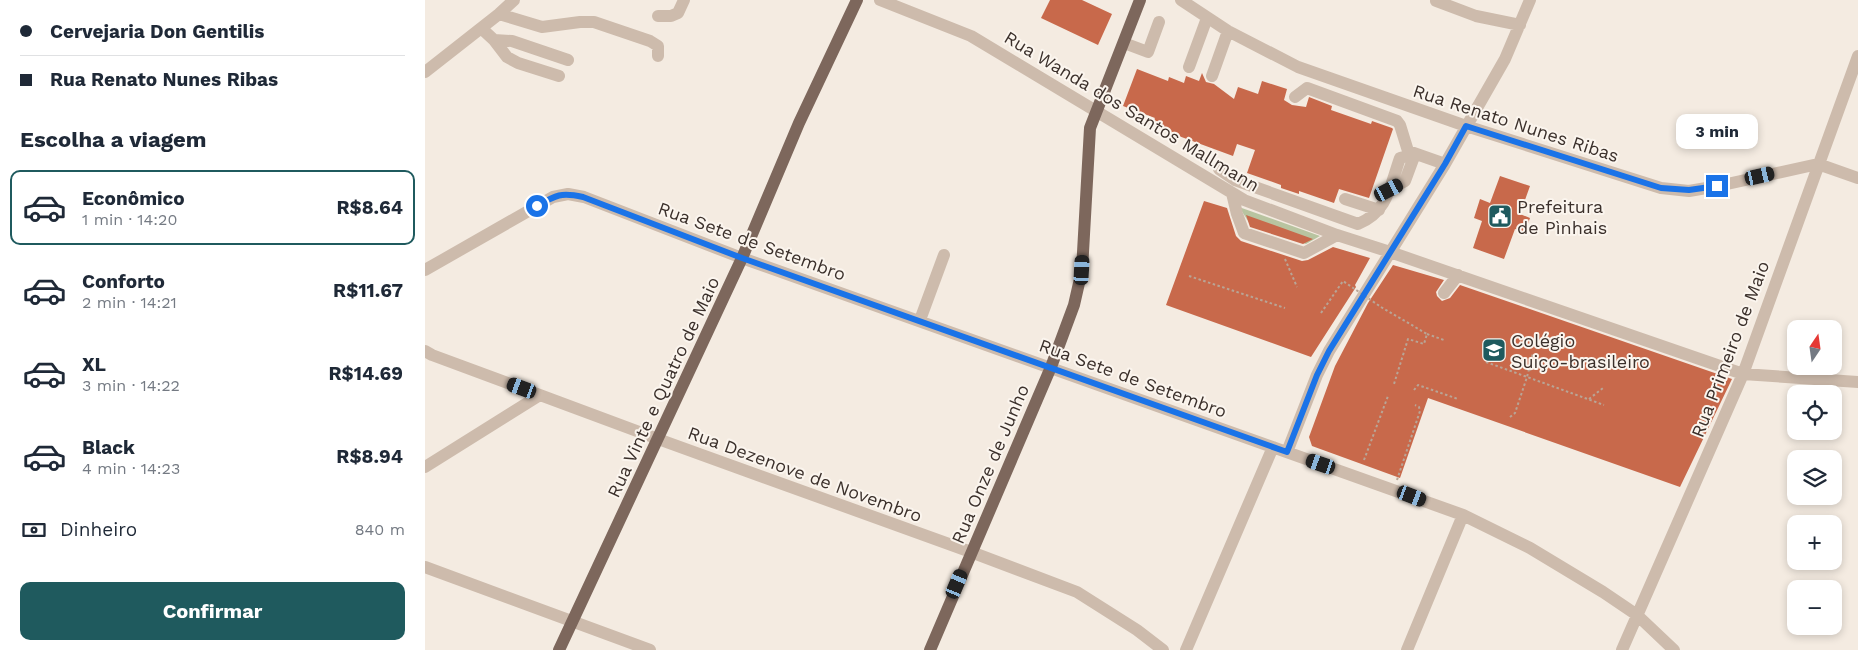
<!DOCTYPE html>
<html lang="pt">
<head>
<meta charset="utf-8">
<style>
  :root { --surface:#fff; --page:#f6f6f7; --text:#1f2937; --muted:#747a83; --line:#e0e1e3; --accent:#1f5a5e }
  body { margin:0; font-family:"Work Sans",sans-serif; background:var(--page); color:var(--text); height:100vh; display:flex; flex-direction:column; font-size:19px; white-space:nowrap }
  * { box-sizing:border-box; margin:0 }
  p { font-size:16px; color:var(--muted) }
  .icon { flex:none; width:28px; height:28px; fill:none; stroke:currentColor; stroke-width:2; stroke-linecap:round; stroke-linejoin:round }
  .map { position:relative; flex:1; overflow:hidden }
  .panel { display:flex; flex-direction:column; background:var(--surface); width:425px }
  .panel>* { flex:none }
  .hud { display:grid; align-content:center; height:110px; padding:0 20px; background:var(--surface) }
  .needle { width:32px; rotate:13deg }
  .fabs { position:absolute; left:1362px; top:320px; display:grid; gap:10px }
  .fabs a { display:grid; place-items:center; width:55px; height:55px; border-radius:10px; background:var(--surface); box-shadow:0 2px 8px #0003; font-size:25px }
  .end { position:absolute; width:22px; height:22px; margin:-11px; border:6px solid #1a73e8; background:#fff; box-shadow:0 0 0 2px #fff }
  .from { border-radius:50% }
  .bubble { position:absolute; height:35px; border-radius:10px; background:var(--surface); box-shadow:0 2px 8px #0003; font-size:16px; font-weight:700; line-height:35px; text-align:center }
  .car { position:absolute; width:15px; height:30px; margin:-15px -8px; border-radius:6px; box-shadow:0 0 4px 1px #0007; background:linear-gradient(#222 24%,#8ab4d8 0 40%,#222 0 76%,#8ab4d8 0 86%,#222 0) }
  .hud b { display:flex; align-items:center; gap:18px; height:48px; font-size:19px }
  .hud b+b { border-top:1px solid var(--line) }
  .hud i { width:12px; height:12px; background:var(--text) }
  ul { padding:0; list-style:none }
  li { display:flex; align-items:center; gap:15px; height:75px; margin:0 10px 8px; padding:0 10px; border:2px solid transparent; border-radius:10px }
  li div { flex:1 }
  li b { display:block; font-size:19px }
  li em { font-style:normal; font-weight:700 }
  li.active { border-color:var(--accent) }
  li>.icon { width:45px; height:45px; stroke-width:1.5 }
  h2 { padding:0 20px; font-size:22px; line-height:60px }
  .pay { display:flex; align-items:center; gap:12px; height:55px; padding:0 20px; font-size:19px }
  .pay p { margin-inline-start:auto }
  .button { display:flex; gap:10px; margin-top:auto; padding:10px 20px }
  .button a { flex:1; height:58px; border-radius:10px; background:var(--accent); color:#fff; font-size:20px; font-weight:700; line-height:58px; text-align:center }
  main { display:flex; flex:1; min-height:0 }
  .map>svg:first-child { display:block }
  .green { fill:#b8c4a0 }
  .building { fill:#c8694b }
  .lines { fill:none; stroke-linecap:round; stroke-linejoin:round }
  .path { stroke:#b9a596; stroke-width:2; stroke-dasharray:2.5 2.5; stroke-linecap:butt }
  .minor { stroke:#cdbbac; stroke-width:12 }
  .major { stroke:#7d675c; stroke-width:12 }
  .path-bridge { stroke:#b9a596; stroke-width:2; stroke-dasharray:2.5 2.5; stroke-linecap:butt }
  .route { stroke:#1a73e8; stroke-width:6 }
  .labels { text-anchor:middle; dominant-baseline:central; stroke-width:4; stroke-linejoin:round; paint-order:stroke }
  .street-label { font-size:18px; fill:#3b302b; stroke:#fbf5ee }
  .poi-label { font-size:18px; fill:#3b302b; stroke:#fbf5ee; text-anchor:start }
</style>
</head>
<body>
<main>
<section class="panel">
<div class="hud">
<b><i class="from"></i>Cervejaria Don Gentilis</b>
<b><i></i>Rua Renato Nunes Ribas</b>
</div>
<h2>Escolha a viagem</h2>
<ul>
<li class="active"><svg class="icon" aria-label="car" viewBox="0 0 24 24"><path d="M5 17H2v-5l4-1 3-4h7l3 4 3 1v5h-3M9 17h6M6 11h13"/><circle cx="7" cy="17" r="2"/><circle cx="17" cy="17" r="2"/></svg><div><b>Econômico</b><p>1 min · 14:20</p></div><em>R$8.64</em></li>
<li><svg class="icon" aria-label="car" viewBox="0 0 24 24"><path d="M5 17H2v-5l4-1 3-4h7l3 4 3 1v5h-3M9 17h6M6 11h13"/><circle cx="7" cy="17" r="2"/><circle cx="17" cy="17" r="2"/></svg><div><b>Conforto</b><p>2 min · 14:21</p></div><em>R$11.67</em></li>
<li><svg class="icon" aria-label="car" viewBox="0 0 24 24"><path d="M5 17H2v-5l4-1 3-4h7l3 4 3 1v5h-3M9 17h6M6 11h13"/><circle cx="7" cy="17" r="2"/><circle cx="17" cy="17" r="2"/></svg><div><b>XL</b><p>3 min · 14:22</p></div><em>R$14.69</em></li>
<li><svg class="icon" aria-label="car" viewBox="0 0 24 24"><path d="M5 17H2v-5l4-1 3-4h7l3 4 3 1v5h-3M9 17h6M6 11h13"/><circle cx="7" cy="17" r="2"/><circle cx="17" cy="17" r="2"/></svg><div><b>Black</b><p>4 min · 14:23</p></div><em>R$8.94</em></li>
</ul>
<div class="pay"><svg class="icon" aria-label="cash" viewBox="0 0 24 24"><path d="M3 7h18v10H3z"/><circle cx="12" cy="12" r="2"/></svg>Dinheiro<p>840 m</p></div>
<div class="button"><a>Confirmar</a></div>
</section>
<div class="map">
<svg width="1433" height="650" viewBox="0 0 1433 650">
  <rect width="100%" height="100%" fill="#f4ebe1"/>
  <path class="green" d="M814 207 895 236 881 244 825 224Z"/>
  <path class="building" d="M625 0H657L687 14 673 45 616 18Z
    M712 69 743 81 744 77 759 83 761 76 774 81 777 73 781 82 789 84 809 99 813 87 833 94 837 81 862 89 859 100 867 105 881 107 884 97 907 106 906 110 946 124 947 121 967 128 968 129 944 198 914 189 909 203 874 191V194L856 188V185L822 173 830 150 812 144 808 156 732 128 733 123 728 121 730 118 698 106Z
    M1075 176 1105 186 1095 214 1105 218 1100 232 1090 229 1079 259 1048 248 1057 221 1049 218 1055 199 1065 203Z
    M779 201 802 208 811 236 816 241 877 261 883 260 908 247 945 258 930 285 931 287 886 357 741 305Z
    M821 215 888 239 878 244 825 227Z
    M968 265 1019 280 1011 292 1012 296 1017 301 1025 298 1035 285 1307 379 1255 487 1003 398 975 478 887 446 884 437 910 366 943 303Z"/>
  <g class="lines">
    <path class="path" d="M860 259 872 287
      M764 276 860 308
      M956 307 1002 334 999 344 983 339 969 384
      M1002 334 1019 340
      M1061 362 1179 405
      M1104 370 1110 368
      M989 390 993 385 1033 399
      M1164 399 1178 388
      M1085 417 1090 413 1102 377 1108 353
      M939 460 963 396
      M972 480 995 411 994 407 990 405"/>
    <path class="minor" d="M455 0 546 36 819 200 912 235 965 252 1318 374 1433 382
      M756 0 803 31 873 67 1041 126 1236 188 1264 191 1293 186 1393 164 1433 178
      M1011 1 1051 16 1095 25
      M74 14 117 27 155 22H169L225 41 233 46V56
      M233 16H246L253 13 259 0
      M56 28 69 40 82 57 93 63 134 76
      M69 40 87 41 143 60
      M699 43 723 52 734 22
      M764 67 782 18
      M0 72 74 14 89 0
      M787 76 803 31
      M870 97 882 88 972 121 975 125 983 151 1020 164
      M794 169 810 180 933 224C963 212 965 186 975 158L990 154
      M964 190 980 181 990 154
      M807 193 812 214 819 233 879 253 912 235
      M920 199 954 210
      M0 270 128 197 143 194 159 197 317 258 1038 515 1105 548 1178 592 1212 615 1249 650
      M1019 293 1033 275
      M495 320 519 255
      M0 351 7 355 244 443 546 552 652 592 712 630 738 650
      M862 452 892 375 904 351 1020 164 1080 59 1105 0
      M0 467 115 395
      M0 567 225 650
      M761 650 848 447
      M982 650 1038 515
      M1197 650 1318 374 1433 56"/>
    <path class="major" d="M134 650 317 258 374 123 432 0
      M505 650 626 367 649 305 657 270 665 128 715 0"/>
    <path class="path-bridge" d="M896 313 918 281 956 307"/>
  </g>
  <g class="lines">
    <path class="route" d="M112 206C131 195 136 192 158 197L317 258 862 452 892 375 904 351 1020 164 1041 126 1236 188 1264 190 1292 186"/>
  </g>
  <defs>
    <g id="civic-square" transform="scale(1.25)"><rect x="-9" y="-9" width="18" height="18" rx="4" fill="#1f5a5e" stroke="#fbf5ee"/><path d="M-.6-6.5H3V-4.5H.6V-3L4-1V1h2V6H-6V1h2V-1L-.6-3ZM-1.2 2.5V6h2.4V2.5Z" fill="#fff"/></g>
    <g id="school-square" transform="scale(1.25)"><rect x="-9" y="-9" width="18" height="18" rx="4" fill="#1f5a5e" stroke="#fbf5ee"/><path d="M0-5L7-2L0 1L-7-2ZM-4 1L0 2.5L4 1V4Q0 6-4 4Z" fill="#fff"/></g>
  </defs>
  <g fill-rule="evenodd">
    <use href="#civic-square" x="1075" y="216"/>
    <use href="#school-square" x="1069" y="350"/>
  </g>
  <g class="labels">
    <g class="street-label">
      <text transform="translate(707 111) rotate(31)">Rua Wanda dos Santos Mallmann</text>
      <text transform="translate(1091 123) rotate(18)">Rua Renato Nunes Ribas</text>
      <text transform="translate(327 241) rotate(20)">Rua Sete de Setembro</text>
      <text transform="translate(1305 349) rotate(-69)">Rua Primeiro de Maio</text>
      <text transform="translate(708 378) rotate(20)">Rua Sete de Setembro</text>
      <text transform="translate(238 387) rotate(-65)">Rua Vinte e Quatro de Maio</text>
      <text transform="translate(565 464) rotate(-67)">Rua Onze de Junho</text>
      <text transform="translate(380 474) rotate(20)">Rua Dezenove de Novembro</text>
    </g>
    <g class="poi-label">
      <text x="1092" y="206">Prefeitura<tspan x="1092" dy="21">de Pìnhais</tspan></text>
      <text x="1086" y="340">Colégio<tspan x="1086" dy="21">Suiço-brasileiro</tspan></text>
    </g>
  </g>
</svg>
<div class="fabs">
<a><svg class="needle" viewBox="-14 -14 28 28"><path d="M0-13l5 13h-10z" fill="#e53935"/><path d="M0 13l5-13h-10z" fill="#747a83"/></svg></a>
<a><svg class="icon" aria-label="locate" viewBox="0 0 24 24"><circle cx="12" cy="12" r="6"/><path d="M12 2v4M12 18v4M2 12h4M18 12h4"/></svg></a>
<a><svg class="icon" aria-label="layers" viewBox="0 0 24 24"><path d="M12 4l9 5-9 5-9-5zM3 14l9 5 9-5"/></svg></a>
<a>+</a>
<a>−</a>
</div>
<i class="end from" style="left:112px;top:206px"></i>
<i class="end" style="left:1292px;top:186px"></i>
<div class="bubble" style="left:1251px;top:114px;width:82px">3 min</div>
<i class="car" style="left:1335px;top:176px;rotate:77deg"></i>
<i class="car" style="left:964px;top:190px;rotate:63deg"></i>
<i class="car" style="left:657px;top:270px;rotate:3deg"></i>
<i class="car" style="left:97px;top:388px;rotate:290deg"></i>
<i class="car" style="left:896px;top:464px;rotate:289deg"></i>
<i class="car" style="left:987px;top:496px;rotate:111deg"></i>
<i class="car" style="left:532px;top:584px;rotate:23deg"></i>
</div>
</main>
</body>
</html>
